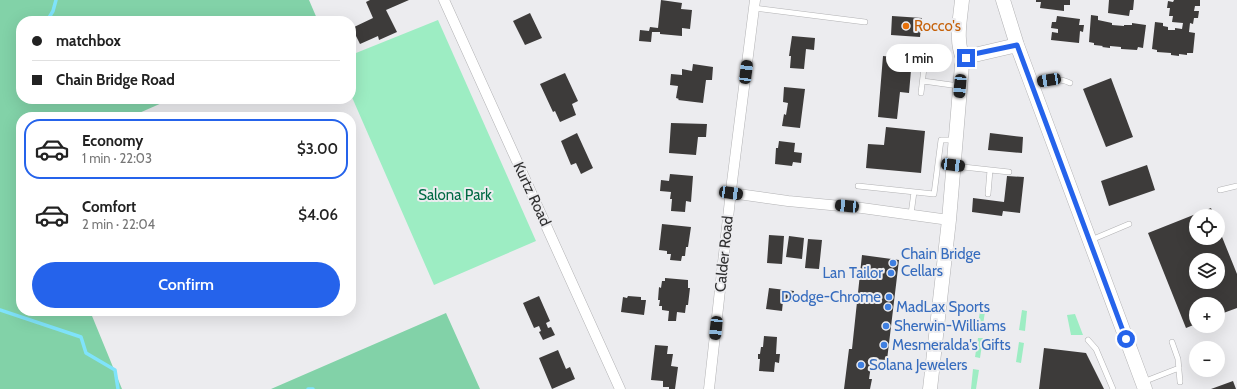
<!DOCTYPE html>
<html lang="en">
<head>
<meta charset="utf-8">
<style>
  :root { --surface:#fff; --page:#f6f6f6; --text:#222; --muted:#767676; --line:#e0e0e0; --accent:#2563eb }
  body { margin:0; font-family:Cabin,sans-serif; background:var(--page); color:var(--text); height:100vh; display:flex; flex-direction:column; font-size:15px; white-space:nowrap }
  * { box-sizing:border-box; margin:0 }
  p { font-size:13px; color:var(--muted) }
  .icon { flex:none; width:22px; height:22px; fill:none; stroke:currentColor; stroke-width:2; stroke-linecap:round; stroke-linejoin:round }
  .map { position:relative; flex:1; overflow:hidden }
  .panel { position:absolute; left:16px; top:112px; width:340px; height:204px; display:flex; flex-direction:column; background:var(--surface); border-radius:16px; box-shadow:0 4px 16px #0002 }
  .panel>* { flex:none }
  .banner { position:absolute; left:16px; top:16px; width:340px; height:88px; border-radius:16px; box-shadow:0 4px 16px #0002; display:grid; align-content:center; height:88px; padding:0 16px; background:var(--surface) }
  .tools { position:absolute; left:1189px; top:209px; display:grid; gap:8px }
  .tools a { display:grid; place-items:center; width:36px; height:36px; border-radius:50%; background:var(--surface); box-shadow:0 4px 16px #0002; font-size:20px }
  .end { position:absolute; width:18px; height:18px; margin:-9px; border:5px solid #2563eb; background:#fff; box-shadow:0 0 0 2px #fff }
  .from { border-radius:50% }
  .bubble { position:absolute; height:28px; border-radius:14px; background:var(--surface); box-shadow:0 4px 16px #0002; font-size:13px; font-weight:600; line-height:28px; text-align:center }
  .car { position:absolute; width:12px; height:24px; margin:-12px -6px; border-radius:5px; box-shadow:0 0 3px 1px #0007; background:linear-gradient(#222 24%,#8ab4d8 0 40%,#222 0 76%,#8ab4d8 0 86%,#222 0) }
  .banner b { display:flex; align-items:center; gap:14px; height:38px; font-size:15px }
  .banner b+b { border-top:1px solid var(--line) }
  .banner i { width:10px; height:10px; background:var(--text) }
  ul { padding:7px 0 0; list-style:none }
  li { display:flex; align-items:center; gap:12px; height:60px; margin:0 8px 6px; padding:0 8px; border:2px solid transparent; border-radius:16px }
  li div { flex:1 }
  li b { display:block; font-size:15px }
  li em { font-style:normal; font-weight:600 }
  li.current { border-color:var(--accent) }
  li>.icon { width:36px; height:36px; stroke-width:1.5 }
  .cta { display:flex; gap:8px; margin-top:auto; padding:8px 16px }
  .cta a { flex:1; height:46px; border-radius:24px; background:var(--accent); color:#fff; font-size:16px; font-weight:600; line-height:46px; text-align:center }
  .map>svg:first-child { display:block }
  .green { fill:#9dedc3 }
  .forest { fill:#82d2a8 }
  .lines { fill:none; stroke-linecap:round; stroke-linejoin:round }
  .stream { stroke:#7fe3fb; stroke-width:3.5 }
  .building { fill:#3d3b3a; fill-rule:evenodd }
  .lane-casing { stroke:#b2b2b4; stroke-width:6 }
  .street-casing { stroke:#b2b2b4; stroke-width:11 }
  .secondary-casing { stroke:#b2b2b4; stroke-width:15 }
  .lane { stroke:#fff; stroke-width:5 }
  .street { stroke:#fff; stroke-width:10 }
  .secondary { stroke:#fff; stroke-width:14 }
  .route { stroke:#2563eb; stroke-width:5 }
  .food-dot { fill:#e8710a; stroke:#ececef; stroke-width:1.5 }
  .shop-dot { fill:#3f7fe0; stroke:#ececef; stroke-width:1.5 }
  .labels { text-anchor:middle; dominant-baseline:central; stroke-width:4; stroke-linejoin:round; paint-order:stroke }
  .food-label { font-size:15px; fill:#c56008; stroke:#ececef; text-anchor:start }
  .street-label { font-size:15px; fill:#303031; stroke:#ececef }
  .park-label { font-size:15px; fill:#016944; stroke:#ececef }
  .shop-label { font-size:15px; fill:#366cbe; stroke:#ececef; text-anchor:start }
</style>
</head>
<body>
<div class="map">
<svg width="1237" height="389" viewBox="0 0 1237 389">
  <rect width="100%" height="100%" fill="#ececef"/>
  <path class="green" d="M438 20 536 241 434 285 351 95V55Z
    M981 305H986L983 325 978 324Z
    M1022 310 1027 311 1025 331 1019 330Z
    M1075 314 1083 335H1071L1067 315Z
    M978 338H983L980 358 975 357Z
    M1019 342 1024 343 1021 363 1016 362Z
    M973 369 979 370 976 389H971Z"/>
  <path class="forest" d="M0 0H309L318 21H21V99H171L130 117H21V311H90L122 389H0Z
    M446 313 480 389H271Z"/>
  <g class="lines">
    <path class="stream" d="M47 21 53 11 56 0
      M0 310 81 337 86 353 115 370 118 389
      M308 389H313"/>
  </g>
  <path class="building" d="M370 0H409L386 10 397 32 379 40 378 36 360 44 352 28 373 18 366 2Z
    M661 0 682 3 681 9 692 10 690 29 682 28V36L660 34V32H652L651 42 639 41 640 30 649 31 650 27 658 28Z
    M1036 0H1070V5H1064V11L1040 8 1041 2H1036Z
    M1109 0H1134L1133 10H1130L1129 16 1108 13Z
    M1174 0H1200V6H1195L1194 11H1199L1198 18H1194L1193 24 1190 23 1189 32 1195 33 1193 53H1187V55L1179 54V56L1171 55V53L1157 52V50L1152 49 1155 22 1163 23V26L1168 27V30H1175V28L1182 29 1183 23 1172 22 1173 16H1169L1170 8H1167L1168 1 1173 2Z
    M530 13 542 38 525 45 513 21Z
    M1091 15 1098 16V20L1112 23V25L1124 26V25H1132V23L1146 25 1143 48 1138 47 1137 50 1121 49V47L1110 46V48L1102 47 1103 46 1094 45V43L1089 42Z
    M892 16 922 18 920 37 891 35Z
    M1057 16 1080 19 1079 25H1084L1083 32 1080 31 1079 43 1051 40 1052 32 1058 33V29L1051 28 1052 22H1056Z
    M792 36 815 38 814 50 806 49 804 69 790 68 791 56H789Z
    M883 56 912 59 909 93 900 92 897 119 878 117Z
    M693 64 713 67 712 80H706L703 103 678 100 679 99 676 98 678 86 670 85 671 74 682 75V69L692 71Z
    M565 73 578 101 572 104 576 115 560 122 555 111 553 112 540 84Z
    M1111 78 1133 137 1106 147 1083 89Z
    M784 87 805 89 800 128 782 126 784 114 786 115 788 103 783 102Z
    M671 123 707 124 706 137H698L696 155 669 153Z
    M886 127 925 131 921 173 866 168 868 144 884 145Z
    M577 133 593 168 581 174 576 163 571 165 561 141Z
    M990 133 1023 137 1022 153 988 150Z
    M779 141 795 143 794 152 802 153 801 163 793 162 792 166 775 164 776 148H778Z
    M1147 165 1155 190 1109 206 1101 181Z
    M670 174 693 176 691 202 686 201 685 212 671 211 672 199H670L671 192 660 191 661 180 669 181Z
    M1007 176 1024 177 1020 213 1003 211 1002 216 972 212 973 198 1004 202Z
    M1211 208 1214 216H1196V238H1218V227L1237 274V308L1218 315V304H1196V324L1186 328 1148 233ZM1196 260H1218V282H1196Z
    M662 224 691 227 688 247H686L685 256H682L681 261 670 260 671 254H667V251L659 250Z
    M769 235 784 236 782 264 767 263Z
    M789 236 804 238 802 259 786 257Z
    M808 239 822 240 819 269 805 268Z
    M862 255 899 260 887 360 872 359 869 379H872L870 389H844L849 349H852Z
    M665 278 688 280V288H690L688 305H686L685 313 677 312 676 321H668L669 311 662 310V306H659L660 300H658L659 287 661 288 662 281H665Z
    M769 288 794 291 792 302 783 301 782 311 766 309Z
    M539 296 550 321 546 323 548 328 551 327 555 335 543 340 539 332 541 331 539 326 534 328 523 303Z
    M628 296 641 297V300H646L644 315 621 312 623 297 627 298Z
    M764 336 777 337 776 354H780L779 363 775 362 774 372 759 371 760 359H758V354H760L761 347H763Z
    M655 345 668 346 667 354H673L671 366 678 367 675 389H669V387H663V381L651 380Z
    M1044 348 1086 353 1104 389H1039Z
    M558 350 566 369 570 367 575 379 552 389 539 358Z
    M1233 381 1236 389H1211Z"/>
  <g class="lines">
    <g class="lane-casing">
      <path id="lane" d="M754 8 865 22
        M923 81 959 86
        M1032 83C1045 81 1058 77 1070 83
        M921 93 924 68
        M954 166 1009 172
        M858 186 934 194 941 140H955
        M1220 190 1237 186
        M988 194 990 170
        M911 214 914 192
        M1091 240 1129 224
        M1088 340 1096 349 1113 389
        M1172 342 1178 359 1180 382
        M1143 382 1179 368"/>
    </g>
    <g class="street-casing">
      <path id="street" d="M444 0 620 389
        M731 193 788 201 862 208 949 220
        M709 389 732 182 755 0"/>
    </g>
    <g class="secondary-casing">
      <path id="secondary" d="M962 0C960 21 955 41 964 61
        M1003 0 1017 45 1145 389
        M930 389 949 220 962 65 966 58 970 56 1017 45"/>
    </g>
    <use href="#lane" class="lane"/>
    <use href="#street" class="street"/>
    <use href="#secondary" class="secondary"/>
  </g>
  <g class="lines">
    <path class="route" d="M966 58 974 54 1017 45 1126 339"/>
  </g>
  <circle class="food-dot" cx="906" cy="26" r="4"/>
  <g class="shop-dot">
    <circle cx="893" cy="263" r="4"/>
    <circle cx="891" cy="273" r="4"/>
    <circle cx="889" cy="297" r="4"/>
    <circle cx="888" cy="307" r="4"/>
    <circle cx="886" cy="326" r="4"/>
    <circle cx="884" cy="345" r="4"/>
    <circle cx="861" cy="365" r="4"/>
  </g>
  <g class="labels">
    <g class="food-label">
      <text x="914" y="26">Rocco's</text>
    </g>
    <g class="street-label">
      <text transform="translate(532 194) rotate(65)">Kurtz Road</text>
      <text transform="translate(724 254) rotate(-84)">Calder Road</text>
    </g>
    <g class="park-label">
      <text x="455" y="195">Salona Park</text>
    </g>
    <g class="shop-label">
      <text x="901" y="254">Chain Bridge<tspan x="901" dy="17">Cellars</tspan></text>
      <text x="883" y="273" text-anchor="end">Lan Tailor</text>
      <text x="881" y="297" text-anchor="end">Dodge-Chrome</text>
      <text x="896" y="307">MadLax Sports</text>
      <text x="894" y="326">Sherwin-Williams</text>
      <text x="892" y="345">Mesmeralda's Gifts</text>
      <text x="869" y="365">Solana Jewelers</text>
    </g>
  </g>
</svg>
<div class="tools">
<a><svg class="icon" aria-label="locate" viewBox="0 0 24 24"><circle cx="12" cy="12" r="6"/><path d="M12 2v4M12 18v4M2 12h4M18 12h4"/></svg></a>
<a><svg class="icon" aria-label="layers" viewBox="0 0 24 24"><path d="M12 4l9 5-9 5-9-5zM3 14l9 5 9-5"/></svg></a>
<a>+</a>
<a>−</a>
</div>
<i class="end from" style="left:1126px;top:339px"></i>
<i class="end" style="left:966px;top:58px"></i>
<div class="bubble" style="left:886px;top:44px;width:66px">1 min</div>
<i class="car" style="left:746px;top:72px;rotate:7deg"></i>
<i class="car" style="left:1049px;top:80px;rotate:261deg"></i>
<i class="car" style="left:960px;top:86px;rotate:185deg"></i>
<i class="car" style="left:953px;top:165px;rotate:97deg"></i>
<i class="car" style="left:731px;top:193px;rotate:98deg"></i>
<i class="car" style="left:847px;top:206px;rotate:275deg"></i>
<i class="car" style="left:716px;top:328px;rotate:186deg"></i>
<div class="banner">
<b><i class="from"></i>matchbox</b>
<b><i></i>Chain Bridge Road</b>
</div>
<section class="panel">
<ul>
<li class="current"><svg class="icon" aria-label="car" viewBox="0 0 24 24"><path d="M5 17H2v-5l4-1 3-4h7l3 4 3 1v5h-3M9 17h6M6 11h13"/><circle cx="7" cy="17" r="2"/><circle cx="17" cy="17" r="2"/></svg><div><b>Economy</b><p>1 min · 22:03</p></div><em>$3.00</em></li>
<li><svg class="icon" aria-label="car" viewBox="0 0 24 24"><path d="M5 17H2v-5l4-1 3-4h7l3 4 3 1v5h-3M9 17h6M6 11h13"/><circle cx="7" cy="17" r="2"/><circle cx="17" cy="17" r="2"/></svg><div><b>Comfort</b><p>2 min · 22:04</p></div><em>$4.06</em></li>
</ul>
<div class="cta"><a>Confirm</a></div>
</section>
</div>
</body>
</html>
